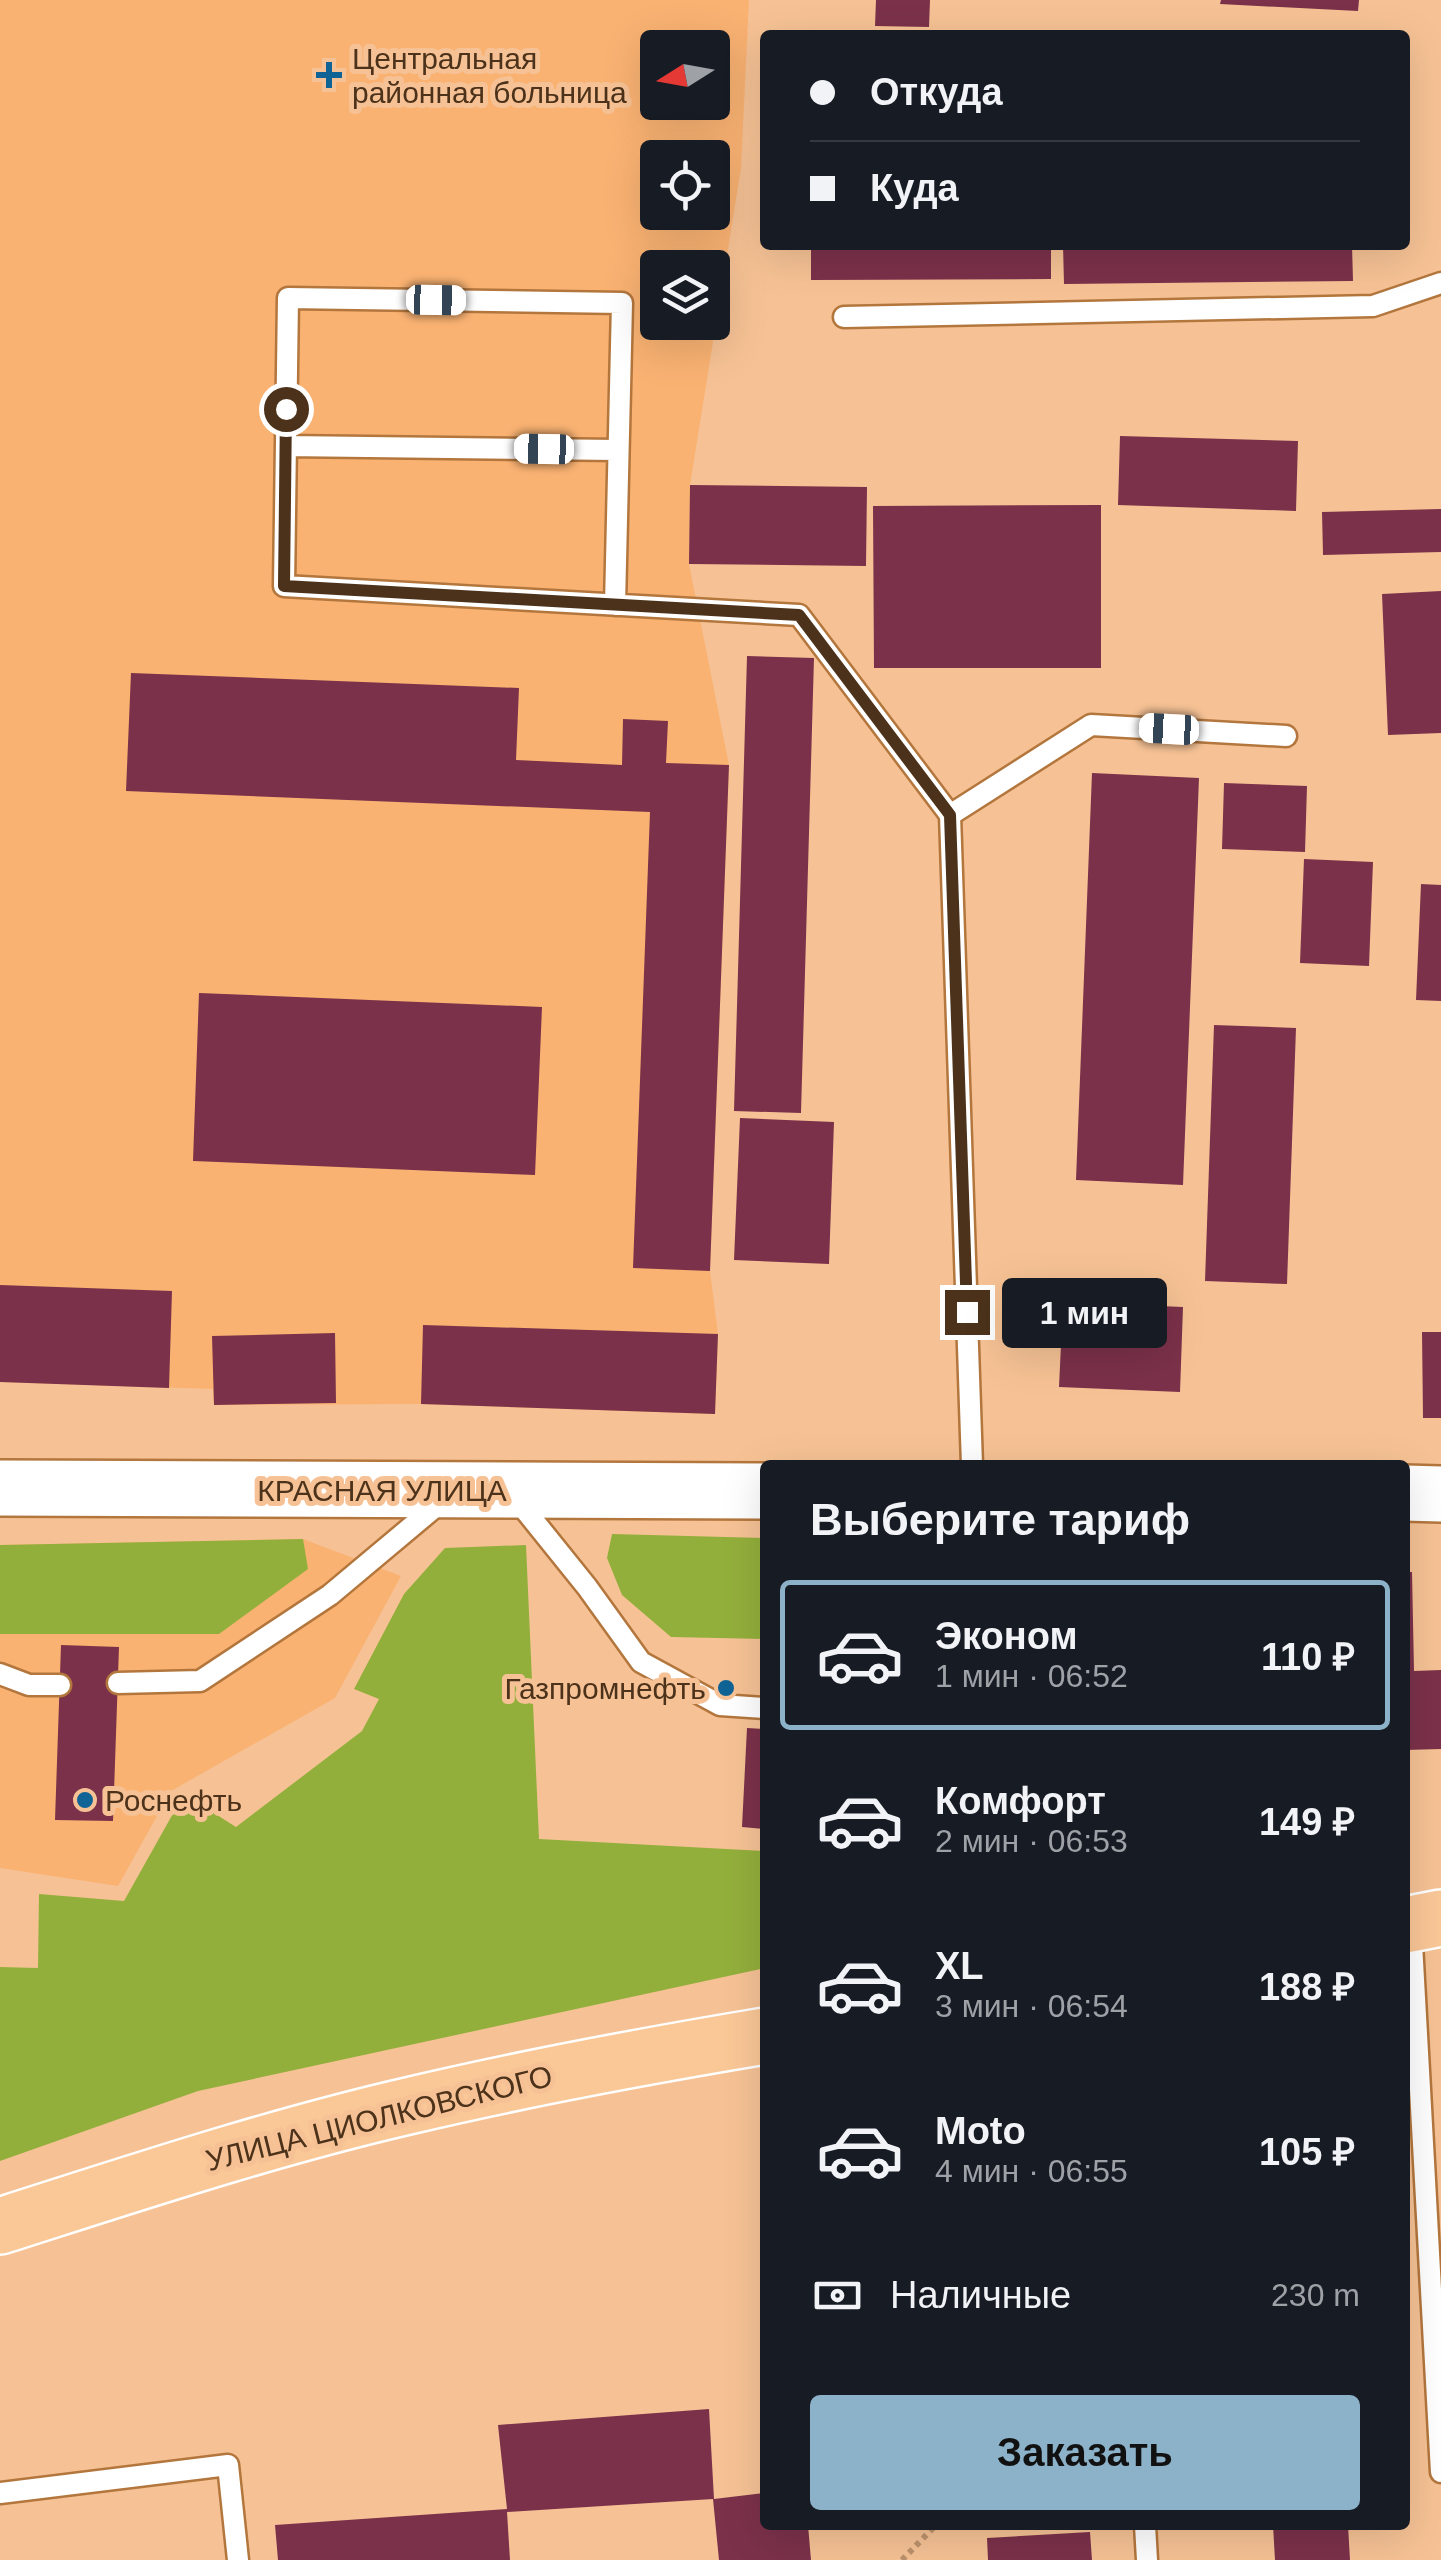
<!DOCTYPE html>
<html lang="ru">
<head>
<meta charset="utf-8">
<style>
  :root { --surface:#171b24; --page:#20242c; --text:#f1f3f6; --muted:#9ea1a6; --line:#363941; --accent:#8cb2ca }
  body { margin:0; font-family:Arial,sans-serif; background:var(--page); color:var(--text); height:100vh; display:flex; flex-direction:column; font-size:38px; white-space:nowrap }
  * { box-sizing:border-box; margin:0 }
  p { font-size:32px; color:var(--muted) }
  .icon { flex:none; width:55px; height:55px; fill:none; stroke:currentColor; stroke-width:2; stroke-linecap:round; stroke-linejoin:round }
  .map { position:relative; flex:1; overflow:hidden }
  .panel { position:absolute; left:760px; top:1460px; width:650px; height:1070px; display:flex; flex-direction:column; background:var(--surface); border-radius:10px; box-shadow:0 10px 40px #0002 }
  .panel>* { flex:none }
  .hud { position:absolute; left:760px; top:30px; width:650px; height:220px; border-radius:10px; box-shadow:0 10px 40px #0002; display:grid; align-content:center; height:220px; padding:0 50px; background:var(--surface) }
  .needle { width:65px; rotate:259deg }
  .fabs { position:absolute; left:640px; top:30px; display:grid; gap:20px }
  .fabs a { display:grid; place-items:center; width:90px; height:90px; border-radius:10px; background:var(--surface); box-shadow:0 10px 40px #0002; font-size:50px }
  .end { position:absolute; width:45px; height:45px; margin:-22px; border:12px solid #4c321a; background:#fff; box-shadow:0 0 0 5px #fff }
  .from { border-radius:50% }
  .bubble { position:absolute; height:70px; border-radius:10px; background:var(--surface); box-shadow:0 10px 40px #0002; font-size:32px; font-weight:700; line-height:70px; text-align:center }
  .car { position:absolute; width:30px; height:60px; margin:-30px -15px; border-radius:12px; box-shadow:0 0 8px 2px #0007; background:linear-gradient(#fff 24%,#345 0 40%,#fff 0 76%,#345 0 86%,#fff 0) }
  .hud b { display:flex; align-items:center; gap:35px; height:95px; font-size:38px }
  .hud b+b { border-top:2px solid var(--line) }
  .hud i { width:25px; height:25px; background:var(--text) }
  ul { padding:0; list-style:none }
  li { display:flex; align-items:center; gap:30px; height:150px; margin:0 20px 15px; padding:0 30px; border:5px solid transparent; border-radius:10px }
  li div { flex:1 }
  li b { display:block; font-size:38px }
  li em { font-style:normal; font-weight:700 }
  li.on { border-color:var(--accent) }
  li>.icon { width:90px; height:90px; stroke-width:1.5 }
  h2 { padding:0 50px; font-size:45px; line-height:120px }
  .pay { display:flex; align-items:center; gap:25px; height:110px; padding:0 50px; font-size:38px }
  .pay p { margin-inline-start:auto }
  .cta { display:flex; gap:20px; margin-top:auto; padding:20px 50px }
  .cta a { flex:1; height:115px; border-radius:10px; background:var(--accent); color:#111; font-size:40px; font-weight:700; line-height:115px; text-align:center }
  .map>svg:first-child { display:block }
  .built { fill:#f9b272; fill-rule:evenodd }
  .green { fill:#93af3b }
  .building { fill:#7b314a }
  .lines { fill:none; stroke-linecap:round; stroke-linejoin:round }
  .service-casing { stroke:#b3763d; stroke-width:25 }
  .secondary-casing { stroke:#b3763d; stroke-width:60 }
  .primary-casing { stroke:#fff; stroke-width:60 }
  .path { stroke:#bd926c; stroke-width:6; stroke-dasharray:5 5; stroke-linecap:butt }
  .service { stroke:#fff; stroke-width:20 }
  .secondary { stroke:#fff; stroke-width:55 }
  .primary { stroke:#fac797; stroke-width:55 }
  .route { stroke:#4c321a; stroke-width:12 }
  .poi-dot { fill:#106395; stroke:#f6c295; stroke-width:4 }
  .labels { text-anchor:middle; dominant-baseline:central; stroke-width:10; stroke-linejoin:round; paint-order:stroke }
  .poi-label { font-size:30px; fill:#4c321a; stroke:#f6c295; text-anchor:start }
  .street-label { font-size:30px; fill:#4c321a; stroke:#f6c295 }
</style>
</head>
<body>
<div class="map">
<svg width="1441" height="2560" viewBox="0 0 1441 2560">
  <rect width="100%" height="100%" fill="#f6c295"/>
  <path class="built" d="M0 0H749L741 168 690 485 689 564 729 765 710 1271 718 1334 715 1414 421 1404 214 1405 213 1389 0 1382ZM658 48H712V102H658ZM658 158H712V212H658ZM658 268H712V322H658Z
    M303 1539 401 1576 335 1698 171 1791 118 1886 0 1868V1545Z"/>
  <path class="green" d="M612 1534 765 1538V1639L671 1637 622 1595 607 1558Z
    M303 1539 308 1569 219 1634H0V1545Z
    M526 1545 539 1839 765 1851V1968L198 2091 0 2161V1967L38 1968 39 1894 124 1901 184 1794 236 1827 362 1731 379 1699 354 1689 404 1594 445 1548Z"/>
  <path class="building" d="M876 0H930L929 27 875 26Z
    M1221 0H1359L1358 11 1220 4Z
    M811 245H1051V279L811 280Z
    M1063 245H1352L1353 281 1064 284Z
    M1120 436 1298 441 1296 511 1118 505Z
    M690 485 867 487 866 566 689 564Z
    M1101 505V668H874L873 506Z
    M1441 509V552L1323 555 1322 512Z
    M1441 591V733L1388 735 1382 594Z
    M747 656 814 658 801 1113 734 1111Z
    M131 673 519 688 516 760 622 765 623 719 668 721 666 763 729 765 710 1271 633 1268 650 812 126 791Z
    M1092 773 1199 778 1183 1185 1076 1180Z
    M1224 783 1307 786 1305 852 1222 849Z
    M1304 859 1373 862 1369 966 1300 963Z
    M1421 884 1441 885V1001L1416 1000Z
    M199 993 542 1007 535 1175 193 1161Z
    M1214 1025 1296 1028 1287 1284 1205 1281Z
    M740 1118 834 1122 829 1264 734 1260Z
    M0 1285 172 1291 169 1388 0 1382Z
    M1063 1302 1183 1307 1180 1392 1059 1387Z
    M423 1325 718 1334 715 1414 421 1404Z
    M1422 1332H1441V1418H1423Z
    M335 1333 336 1403 214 1405 212 1336Z
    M1405 1572H1412L1414 1671 1441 1670V1749L1405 1750Z
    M61 1645 119 1647 113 1821 55 1820Z
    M747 1728 765 1729V1829L742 1827Z
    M709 2409 714 2499 765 2493V2525H808L811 2560H719L713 2499 507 2512 510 2560H278L275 2525 507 2509 498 2425Z
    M1273 2525H1348L1350 2560H1275Z
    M1090 2532 1092 2560H988L987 2538Z"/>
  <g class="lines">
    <g class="service-casing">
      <path id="service" d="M844 317 1373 306 1441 283
        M286 446 618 450
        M615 605 622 303 288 298 284 586 799 615 950 815 972 1465
        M950 815 1091 725 1286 736
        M517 1500 587 1587 641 1662 720 1705 765 1708
        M0 1674 29 1685H60
        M118 1683 200 1681 330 1595 441 1502
        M1411 1925 1441 2472
        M0 2493 228 2465 238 2560
        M1145 2525 1147 2560"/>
    </g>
    <g class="secondary-casing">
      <path id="secondary" d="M0 1488 765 1491
        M1405 1493 1441 1494"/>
    </g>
    <g class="primary-casing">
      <path id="primary" d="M1405 1925 1441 1918
        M0 2226C135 2183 270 2138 408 2106 526 2078 645 2056 765 2036"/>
    </g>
    <path class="path" d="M902 2560 936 2525"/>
    <use href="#service" class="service"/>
    <use href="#secondary" class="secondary"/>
    <use href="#primary" class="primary"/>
  </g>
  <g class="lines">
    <path class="route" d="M286 409 284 586 799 615 950 815 967 1312"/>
  </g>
  <g class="poi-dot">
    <path d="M324 60h10v10h10v10h-10v10h-10v-10h-10v-10h10z"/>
    <circle cx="726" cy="1688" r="10"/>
    <circle cx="85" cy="1800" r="10"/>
  </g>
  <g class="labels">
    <g class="poi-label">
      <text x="352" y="58">Центральная<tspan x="352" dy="34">районная больница</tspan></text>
      <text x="706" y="1688" text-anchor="end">Газпромнефть</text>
      <text x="105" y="1800">Роснефть</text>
    </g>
    <g class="street-label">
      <text x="382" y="1490">КРАСНАЯ УЛИЦА</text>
      <text transform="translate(379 2118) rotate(-14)">УЛИЦА ЦИОЛКОВСКОГО</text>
    </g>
  </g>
</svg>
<div class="fabs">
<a><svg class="needle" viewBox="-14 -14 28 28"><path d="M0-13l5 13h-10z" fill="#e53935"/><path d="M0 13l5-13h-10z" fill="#9ea1a6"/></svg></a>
<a><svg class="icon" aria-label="locate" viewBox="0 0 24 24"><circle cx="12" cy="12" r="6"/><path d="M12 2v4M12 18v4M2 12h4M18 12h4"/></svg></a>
<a><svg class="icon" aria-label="layers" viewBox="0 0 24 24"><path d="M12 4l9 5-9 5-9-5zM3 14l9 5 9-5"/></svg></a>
</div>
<i class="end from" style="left:286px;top:409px"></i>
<i class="end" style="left:967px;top:1312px"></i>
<div class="bubble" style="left:1002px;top:1278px;width:165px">1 мин</div>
<i class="car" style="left:436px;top:300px;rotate:91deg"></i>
<i class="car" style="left:544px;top:449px;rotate:271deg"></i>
<i class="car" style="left:1169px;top:729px;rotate:273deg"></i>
<div class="hud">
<b><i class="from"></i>Откуда</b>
<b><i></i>Куда</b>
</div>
<section class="panel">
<h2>Выберите тариф</h2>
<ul>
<li class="on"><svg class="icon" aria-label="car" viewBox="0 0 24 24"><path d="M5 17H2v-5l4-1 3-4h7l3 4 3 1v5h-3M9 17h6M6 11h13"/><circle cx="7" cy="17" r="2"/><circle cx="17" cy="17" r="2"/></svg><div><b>Эконом</b><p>1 мин · 06:52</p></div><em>110 ₽</em></li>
<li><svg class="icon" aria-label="car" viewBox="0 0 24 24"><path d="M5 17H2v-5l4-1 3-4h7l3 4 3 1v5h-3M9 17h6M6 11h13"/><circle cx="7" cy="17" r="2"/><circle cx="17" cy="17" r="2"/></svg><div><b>Комфорт</b><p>2 мин · 06:53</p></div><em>149 ₽</em></li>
<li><svg class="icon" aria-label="car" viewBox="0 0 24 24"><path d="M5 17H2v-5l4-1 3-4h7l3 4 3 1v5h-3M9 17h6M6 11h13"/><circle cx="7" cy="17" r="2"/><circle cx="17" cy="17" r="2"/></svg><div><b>XL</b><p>3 мин · 06:54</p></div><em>188 ₽</em></li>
<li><svg class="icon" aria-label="car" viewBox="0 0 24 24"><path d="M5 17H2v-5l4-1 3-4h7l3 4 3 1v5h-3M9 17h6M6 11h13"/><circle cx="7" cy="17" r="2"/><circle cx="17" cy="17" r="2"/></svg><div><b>Moto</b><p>4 мин · 06:55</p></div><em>105 ₽</em></li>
</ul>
<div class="pay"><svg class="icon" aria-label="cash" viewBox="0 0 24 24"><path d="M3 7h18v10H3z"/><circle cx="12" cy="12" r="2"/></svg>Наличные<p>230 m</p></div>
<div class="cta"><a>Заказать</a></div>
</section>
</div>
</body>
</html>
